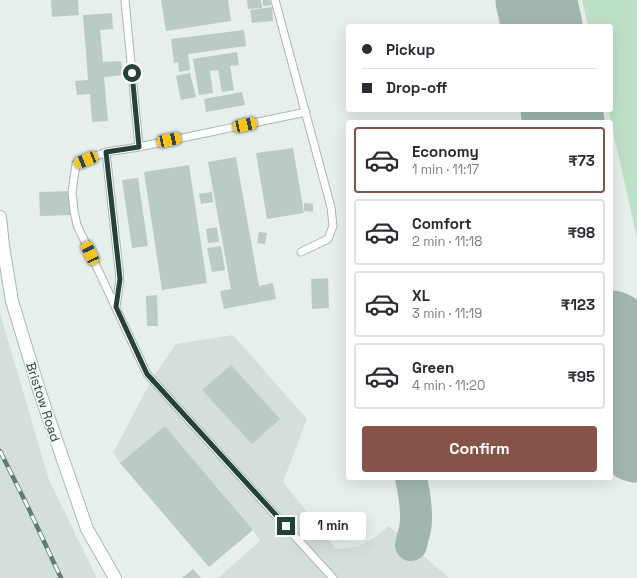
<!DOCTYPE html>
<html lang="en">
<head>
<meta charset="utf-8">
<style>
  :root { --surface:#fff; --page:#f2f2f3; --text:#2b2b33; --muted:#7c7c81; --line:#e1e1e2; --accent:#855347 }
  body { margin:0; font-family:"Space Grotesk",sans-serif; background:var(--page); color:var(--text); height:100vh; display:flex; flex-direction:column; font-size:15px; white-space:nowrap }
  * { box-sizing:border-box; margin:0 }
  p { font-size:13px; color:var(--muted) }
  .icon { flex:none; width:22px; height:22px; fill:none; stroke:currentColor; stroke-width:2; stroke-linecap:round; stroke-linejoin:round }
  .map { position:relative; flex:1; overflow:hidden }
  .side { position:absolute; left:346px; top:120px; width:267px; height:360px; display:flex; flex-direction:column; background:var(--surface); border-radius:4px; box-shadow:0 4px 16px #0002 }
  .side>* { flex:none }
  .top-card { position:absolute; left:346px; top:24px; width:267px; height:88px; border-radius:4px; box-shadow:0 4px 16px #0002; display:grid; align-content:center; height:88px; padding:0 16px; background:var(--surface) }
  .end { position:absolute; width:18px; height:18px; margin:-9px; border:5px solid #24423a; background:#fff; box-shadow:0 0 0 2px #fff }
  .from { border-radius:50% }
  .bubble { position:absolute; height:28px; border-radius:4px; background:var(--surface); box-shadow:0 4px 16px #0002; font-size:13px; font-weight:700; line-height:28px; text-align:center }
  .car { position:absolute; width:12px; height:24px; margin:-12px -6px; border-radius:5px; box-shadow:0 0 3px 1px #0007; background:linear-gradient(#f5c518 24%,#345 0 40%,#f5c518 0 76%,#345 0 86%,#f5c518 0) }
  .top-card b { display:flex; align-items:center; gap:14px; height:38px; font-size:15px }
  .top-card b+b { border-top:1px solid var(--line) }
  .top-card i { width:10px; height:10px; background:var(--text) }
  ul { padding:7px 0 0; list-style:none }
  li { display:flex; align-items:center; gap:12px; height:66px; margin:0 8px 6px; padding:0 8px; border:2px solid var(--line); border-radius:4px }
  li div { flex:1 }
  li b { display:block; font-size:15px }
  li em { font-style:normal; font-weight:700 }
  li.current { border-color:var(--accent) }
  li>.icon { width:36px; height:36px; stroke-width:1.5 }
  .button { display:flex; gap:8px; margin-top:auto; padding:8px 16px }
  .button a { flex:1; height:46px; border-radius:4px; background:var(--accent); color:#fff; font-size:16px; font-weight:700; line-height:46px; text-align:center }
  .map>svg:first-child { display:block }
  .built { fill:#d4dfda }
  .green { fill:#bfe0c8 }
  .lines { fill:none; stroke-linecap:round; stroke-linejoin:round }
  .taxiway { stroke:#a2b6b0; stroke-width:32 }
  .runway { stroke:#a2b6b0; stroke-width:81 }
  .building { fill:#bbcac4 }
  .lane-casing { stroke:#a8b8b2; stroke-width:9 }
  .secondary-casing { stroke:#a4bbb3; stroke-width:14 }
  .lane { stroke:#fff; stroke-width:7 }
  .secondary { stroke:#fff; stroke-width:12 }
  .rail-casing { stroke:#5f7d75; stroke-width:4.5 }
  .rail { stroke:#f7fbf9; stroke-width:3; stroke-dasharray:9; stroke-linecap:butt }
  .route { stroke:#24423a; stroke-width:5 }
  .labels { text-anchor:middle; dominant-baseline:central; stroke-width:3; stroke-linejoin:round; paint-order:stroke }
  .street-label { font-size:13px; fill:#24423a; stroke:#f7fbf9 }
</style>
</head>
<body>
<div class="map">
<svg width="637" height="578" viewBox="0 0 637 578">
  <rect width="100%" height="100%" fill="#e6efeb"/>
  <path class="built" d="M0 313 49 480 97 578H0Z
    M233 335 307 419 283 482 336 549 357 547 374 538 389 526 449 578H218L260 541 253 530 165 426 120 463 113 453 153 377 176 344Z"/>
  <path class="green" d="M582 0H637V238L611 122 608 110H611V26H588Z"/>
  <g class="lines">
    <path class="taxiway" d="M611 308C619 317 626 321 637 325
      M617 358C618 347 617 338 628 332 631 330 633 328 637 328
      M411 545C412 540 414 534 415 529 418 516 414 491 411 478"/>
    <path class="runway" d="M536 0 542 26
      M561 110 564 122
      M611 331 637 442"/>
  </g>
  <path class="building" d="M51 0H78L79 15 52 17Z
    M161 0H228L231 21 166 31Z
    M247 0H261L262 8 248 9Z
    M263 0H270L271 5 263 6Z
    M272 7 273 21 252 23 250 10Z
    M112 13 113 29 100 30 103 62 121 61 123 75 104 77 108 121 92 122 90 94 77 95 75 81 88 80 83 15Z
    M244 30 246 46 188 54 190 70 179 72 178 62 174 63 171 39Z
    M237 52 239 65 230 66 234 90 222 92 218 70 210 71 213 93 199 95 193 59Z
    M190 73 196 97 181 100 176 76Z
    M242 92 245 105 206 112 204 99Z
    M293 148 304 213 267 219 256 153Z
    M236 157 259 286 273 283 276 299 224 309 220 291 231 289 208 162Z
    M189 165 207 283 162 290 144 172Z
    M138 178 148 246 132 248 122 180Z
    M70 191V215L40 216 39 192Z
    M212 192 213 202 201 204 199 194Z
    M304 203 313 204V212L304 211Z
    M217 227 219 242 208 243 206 229Z
    M259 232 267 233 265 244 257 243Z
    M221 246 225 270 212 272 207 248Z
    M328 278 329 308 312 309 311 279Z
    M157 295 158 326H147L146 296Z
    M231 365 280 419 252 444 202 390Z
    M165 426 253 530 209 567 120 463Z
    M193 569 201 578H182Z"/>
  <g class="lines">
    <g class="lane-casing">
      <path id="lane" d="M125 0 139 147
        M275 0 331 207 333 226 328 239 301 252
        M306 112 139 147 106 152 76 164 72 192 74 211 77 225 147 374 333 578
        M106 152 120 279 116 307"/>
    </g>
    <g class="secondary-casing">
      <path id="secondary" d="M0 217 3 246 12 301 40 393 87 529 115 578"/>
    </g>
    <use href="#lane" class="lane"/>
    <use href="#secondary" class="secondary"/>
    <g class="rail-casing">
      <path id="rail" d="M0 451 27 505 61 578"/>
    </g>
    <use href="#rail" class="rail"/>
  </g>
  <g class="lines">
    <path class="route" d="M132 73 139 147 106 152 120 279 116 307 147 374 286 526"/>
  </g>
  <g class="labels">
    <g class="street-label">
      <text transform="translate(43 402) rotate(72)">Bristow Road</text>
    </g>
  </g>
</svg>
<i class="end from" style="left:132px;top:73px"></i>
<i class="end" style="left:286px;top:526px"></i>
<div class="bubble" style="left:300px;top:512px;width:66px">1 min</div>
<i class="car" style="left:245px;top:125px;rotate:78deg"></i>
<i class="car" style="left:169px;top:140px;rotate:78deg"></i>
<i class="car" style="left:86px;top:160px;rotate:248deg"></i>
<i class="car" style="left:90px;top:253px;rotate:335deg"></i>
<div class="top-card">
<b><i class="from"></i>Pickup</b>
<b><i></i>Drop-off</b>
</div>
<section class="side">
<ul>
<li class="current"><svg class="icon" aria-label="car" viewBox="0 0 24 24"><path d="M5 17H2v-5l4-1 3-4h7l3 4 3 1v5h-3M9 17h6M6 11h13"/><circle cx="7" cy="17" r="2"/><circle cx="17" cy="17" r="2"/></svg><div><b>Economy</b><p>1 min · 11:17</p></div><em>₹73</em></li>
<li><svg class="icon" aria-label="car" viewBox="0 0 24 24"><path d="M5 17H2v-5l4-1 3-4h7l3 4 3 1v5h-3M9 17h6M6 11h13"/><circle cx="7" cy="17" r="2"/><circle cx="17" cy="17" r="2"/></svg><div><b>Comfort</b><p>2 min · 11:18</p></div><em>₹98</em></li>
<li><svg class="icon" aria-label="car" viewBox="0 0 24 24"><path d="M5 17H2v-5l4-1 3-4h7l3 4 3 1v5h-3M9 17h6M6 11h13"/><circle cx="7" cy="17" r="2"/><circle cx="17" cy="17" r="2"/></svg><div><b>XL</b><p>3 min · 11:19</p></div><em>₹123</em></li>
<li><svg class="icon" aria-label="car" viewBox="0 0 24 24"><path d="M5 17H2v-5l4-1 3-4h7l3 4 3 1v5h-3M9 17h6M6 11h13"/><circle cx="7" cy="17" r="2"/><circle cx="17" cy="17" r="2"/></svg><div><b>Green</b><p>4 min · 11:20</p></div><em>₹95</em></li>
</ul>
<div class="button"><a>Confirm</a></div>
</section>
</div>
</body>
</html>
